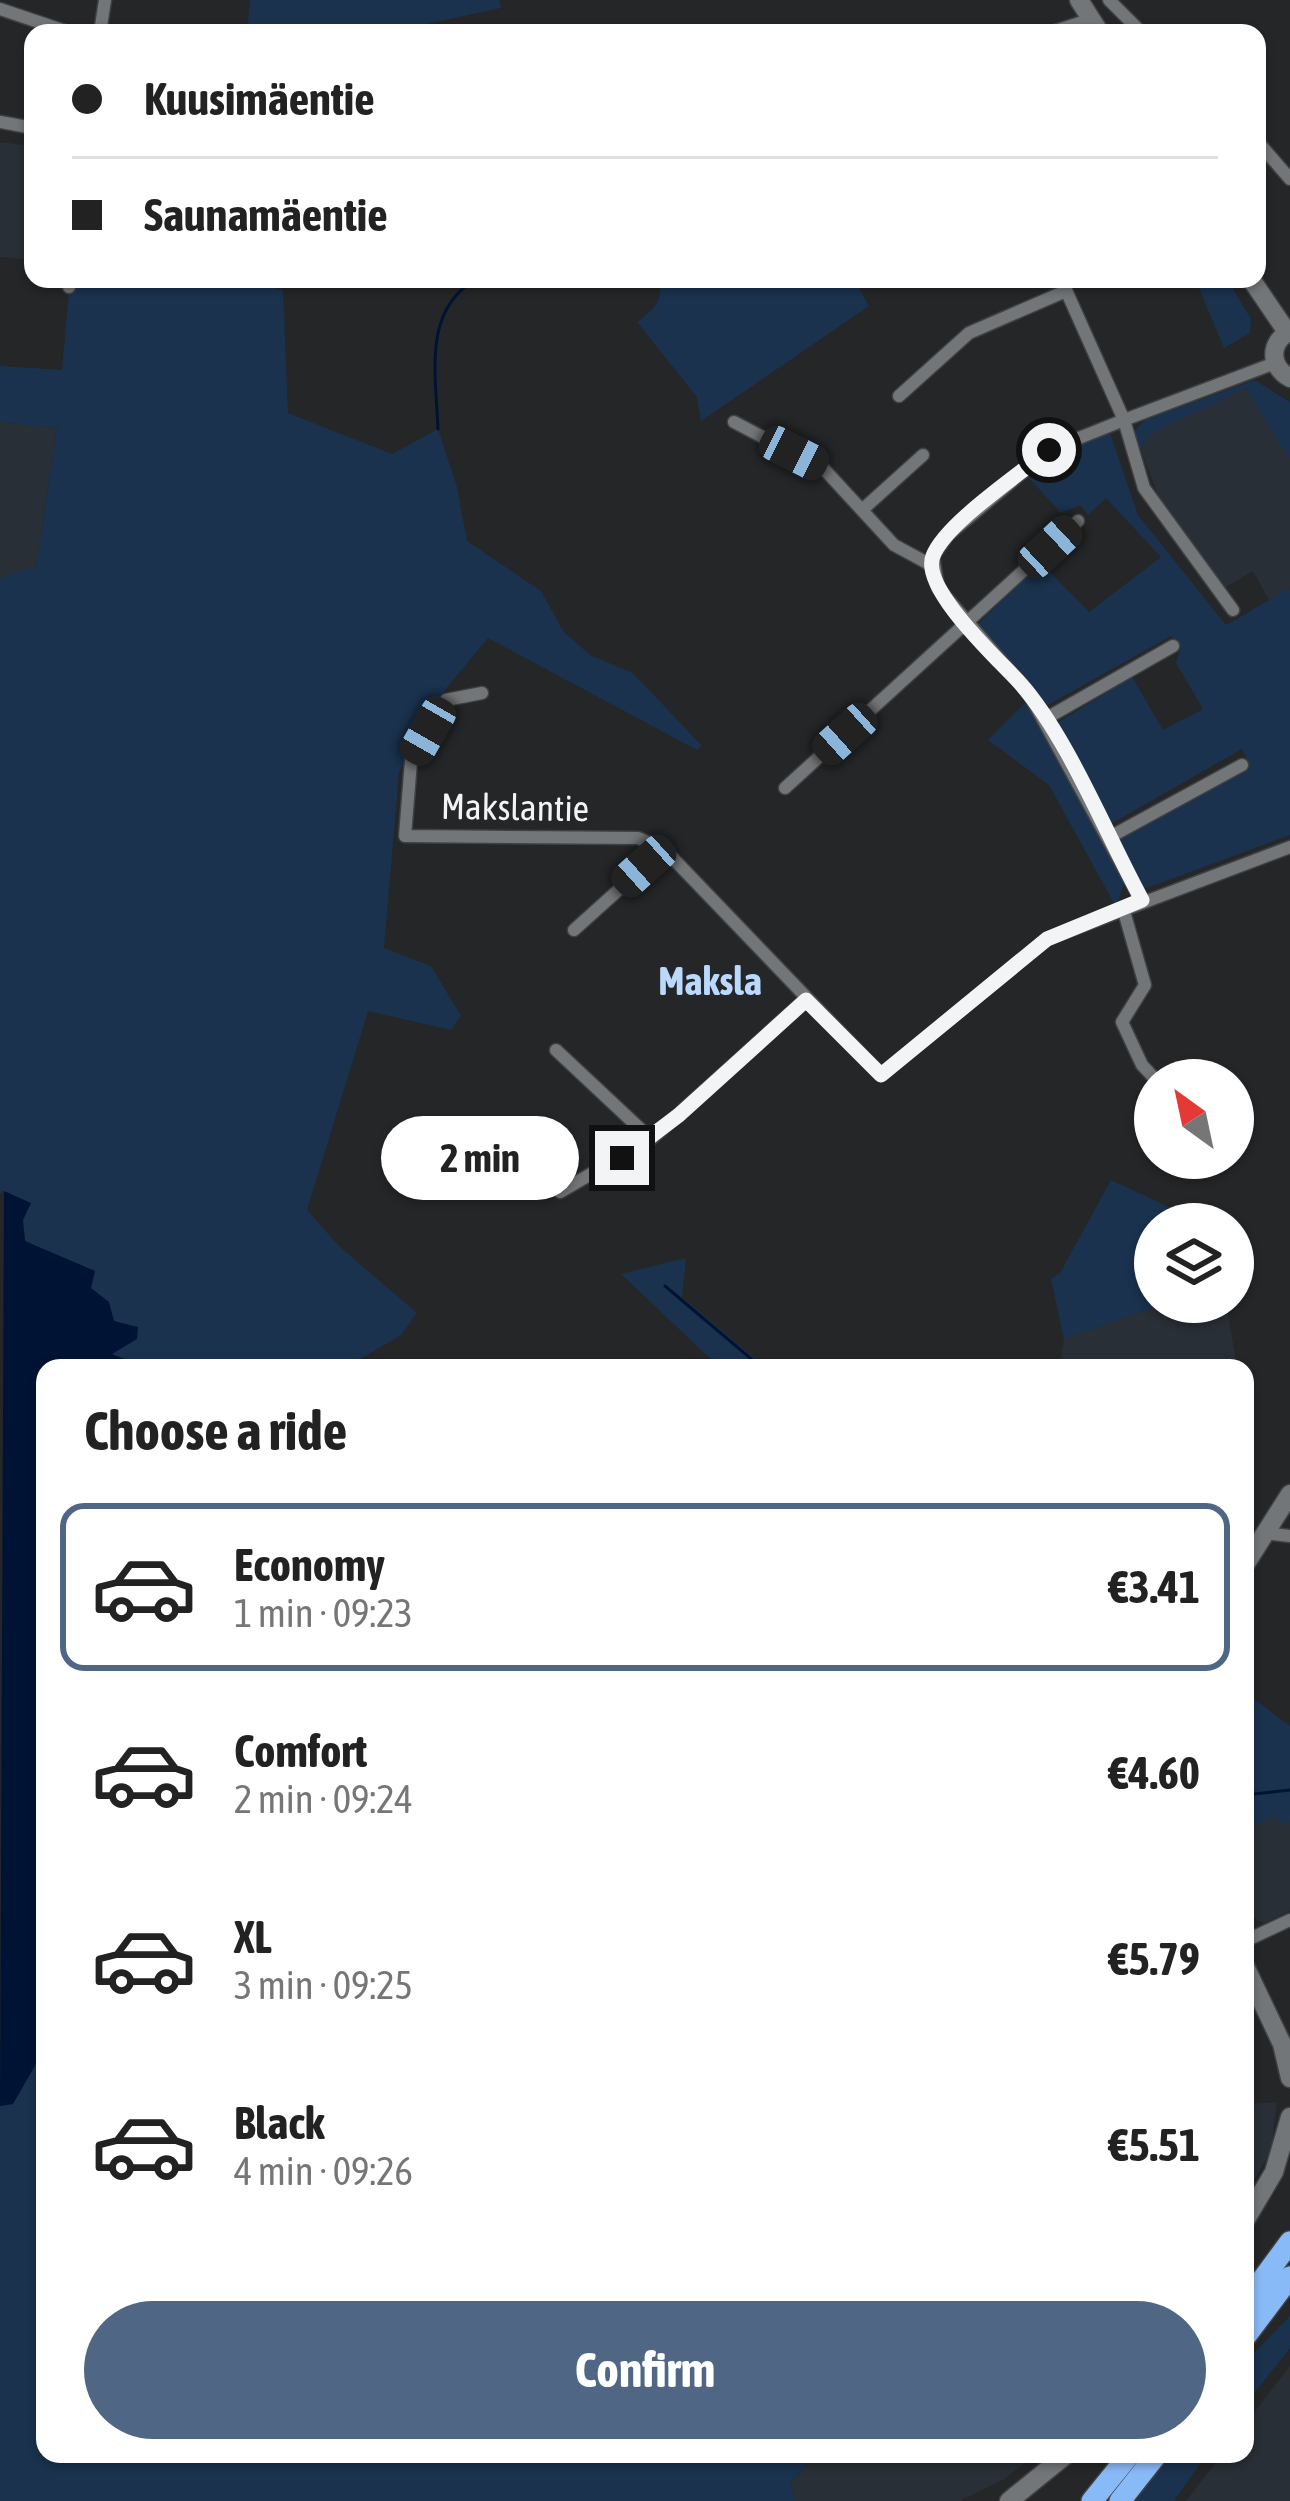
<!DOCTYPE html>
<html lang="en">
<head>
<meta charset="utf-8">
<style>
  :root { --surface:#fff; --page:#f2f2f2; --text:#222; --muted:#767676; --line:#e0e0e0; --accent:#4f6784 }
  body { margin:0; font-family:"Asap Condensed",sans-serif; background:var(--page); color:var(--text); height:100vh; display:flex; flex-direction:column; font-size:45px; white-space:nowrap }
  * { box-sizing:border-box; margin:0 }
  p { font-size:39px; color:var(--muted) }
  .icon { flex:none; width:66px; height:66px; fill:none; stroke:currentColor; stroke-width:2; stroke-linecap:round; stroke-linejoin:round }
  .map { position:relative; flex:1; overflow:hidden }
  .sheet { position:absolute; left:36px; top:1359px; width:1218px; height:1104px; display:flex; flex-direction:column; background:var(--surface); border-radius:24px; box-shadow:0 3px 9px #0004 }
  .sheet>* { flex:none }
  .banner { position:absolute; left:24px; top:24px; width:1242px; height:264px; border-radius:24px; box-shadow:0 3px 9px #0004; display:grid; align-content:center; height:264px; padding:0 48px; background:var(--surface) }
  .needle { width:78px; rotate:327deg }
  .buttons { position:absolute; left:1134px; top:1059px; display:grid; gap:24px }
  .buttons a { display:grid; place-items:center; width:120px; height:120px; border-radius:50%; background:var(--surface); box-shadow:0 3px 9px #0004; font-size:60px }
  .end { position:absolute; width:54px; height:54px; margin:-27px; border:15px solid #f3f4f6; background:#111; box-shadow:0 0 0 6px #111 }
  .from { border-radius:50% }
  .bubble { position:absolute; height:84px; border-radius:42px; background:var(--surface); box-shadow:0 3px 9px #0004; font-size:39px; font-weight:700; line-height:84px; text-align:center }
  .car { position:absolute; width:36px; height:72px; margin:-36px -18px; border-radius:15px; box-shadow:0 0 9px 3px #0007; background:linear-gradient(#222 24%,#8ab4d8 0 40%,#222 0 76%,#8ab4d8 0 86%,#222 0) }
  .banner b { display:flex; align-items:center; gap:42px; height:114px; font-size:45px }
  .banner b+b { border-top:3px solid var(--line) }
  .banner i { width:30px; height:30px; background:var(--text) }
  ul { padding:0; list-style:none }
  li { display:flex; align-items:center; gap:36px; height:168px; margin:0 24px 18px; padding:0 24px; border:6px solid transparent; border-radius:24px }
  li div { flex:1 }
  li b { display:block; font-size:45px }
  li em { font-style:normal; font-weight:700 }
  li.selected { border-color:var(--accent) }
  li>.icon { width:108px; height:108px; stroke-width:1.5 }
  h2 { padding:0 48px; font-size:54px; line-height:144px }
  .action { display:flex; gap:24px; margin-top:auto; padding:24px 48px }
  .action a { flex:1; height:138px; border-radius:72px; background:var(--accent); color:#fff; font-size:48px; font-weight:700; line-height:138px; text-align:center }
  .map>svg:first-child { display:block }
  .built { fill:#292f36 }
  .green { fill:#1a324e }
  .water { fill:#001335 }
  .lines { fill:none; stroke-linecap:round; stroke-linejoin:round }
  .stream { stroke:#001335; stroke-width:3 }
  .street-casing { stroke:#404143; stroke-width:15 }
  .secondary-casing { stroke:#404143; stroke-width:21 }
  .highway-casing { stroke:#404143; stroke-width:24 }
  .street { stroke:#737678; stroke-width:12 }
  .secondary { stroke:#737678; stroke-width:18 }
  .highway { stroke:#89baf8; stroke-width:21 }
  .route { stroke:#f3f4f6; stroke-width:15 }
  .labels { text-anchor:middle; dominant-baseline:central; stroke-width:9; stroke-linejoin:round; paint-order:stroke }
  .street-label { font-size:36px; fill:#f3f4f6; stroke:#242628 }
  .neighbourhood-label { font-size:39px; font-weight:bold; fill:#bbd9fd; stroke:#242628 }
</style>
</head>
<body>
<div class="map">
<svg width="1290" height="2501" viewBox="0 0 1290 2501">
  <rect width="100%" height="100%" fill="#242628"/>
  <path class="built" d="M0 142 33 146V260L0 257Z
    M1257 381 1290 403V588L1269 600 1253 571 1224 588 1161 503 1137 440 1144 424Z
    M0 422 57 428 36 566 0 578Z
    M1170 1302H1226L1237 1368H1059L1064 1339Z
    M1276 1815 1282 1825 1290 1822V1911L1264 1923 1253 1918 1245 1902V1830Z
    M1277 2102 1271 2151 1245 2196V2104Z
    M1290 2366V2501H1186L1222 2454H1245V2424Z
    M817 2454H1036L1003 2480 959 2501H795L790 2483Z"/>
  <path class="green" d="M250 0H499L501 8 427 24V33H247Z
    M70 279H244L283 290 288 413 392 454 438 429 457 487 467 541 541 591 563 631 590 655 633 673 702 746 697 750 488 638 439 697 399 772 384 948 431 966 461 1016 451 1030 368 1011 307 1210 339 1246 417 1313 401 1335 345 1368H139L112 1354 114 1321 25 1241 23 1220 4 1191 0 1193V578L36 566 57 428 0 422V366L62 370Z
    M659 279H854L869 306 701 421 697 397 637 322C653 310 664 301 659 279Z
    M1195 279H1227L1251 319 1250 333 1224 348Z
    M1254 380 1290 402V460L1246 388 1153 433 1140 448 1135 443V430L1145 420Z
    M1110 433 1138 515 1226 625 1290 588V835L1144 889 1116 841 1249 764 1242 749 1109 825 1057 723 1132 677 1163 730 1203 709 1176 663 1180 649 1171 636 1046 706 976 626 1041 563 1089 612 1161 557 1106 498 1088 515 1080 505 1061 513 1029 478 1050 453Z
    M1027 701 1124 883 1116 907 1049 785 988 740Z
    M1111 1180 1197 1220 1211 1214 1213 1224H1155V1302H1170L1064 1339 1051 1279 1060 1273Z
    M686 1258 682 1297 766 1368H720L621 1274Z
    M1245 1692 1290 1726V1822L1282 1826 1276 1815 1245 1830Z
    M45 2048V2454H817L790 2483 795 2501H0V2106L13 2103Z
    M1290 2316V2348L1245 2405V2362Z
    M1169 2454H1207L1174 2501H1133Z"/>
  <path class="water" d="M4 1191 31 1203 23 1220 25 1241 95 1271 91 1288 109 1302 114 1321 138 1327 137 1339 112 1354 139 1365 45 1368V2048L13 2104 0 2106Z"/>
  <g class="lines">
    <path class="stream" d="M438 429C436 375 422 309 477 279
      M665 1286 762 1368
      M1245 1772 1254 1794 1290 1790"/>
    <g class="street-casing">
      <path id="street" d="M1109 0 1142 33
        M0 9 71 33
        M100 33 105 0
        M1049 33 1092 19
        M0 122 33 128
        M1257 141 1290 179
        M1061 279 1124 420 1275 363
        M69 287V279
        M899 396 969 333 1066 291
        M734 422 824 469 894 545 931 565
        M862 510 923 455
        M482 693 446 700 411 761 405 836 638 838 664 849 881 1075 1047 939 1290 847
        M1045 719 1173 646
        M785 788 1078 521
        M1108 838 1242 765
        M1141 900 1028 692 938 588 933 556 948 535 1049 450 1124 420 1144 488 1233 610
        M1123 908 1145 985 1122 1022 1142 1065 1156 1080
        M574 930 664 849
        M556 1050 651 1139
        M560 1192 651 1139 805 1000
        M1265 1533 1290 1536
        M1245 1941 1290 1920"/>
    </g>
    <g class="secondary-casing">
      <path id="secondary" d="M1079 0 1100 33
        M1251 279 1287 332
        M1290 331C1269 343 1269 366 1290 378
        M1245 1565 1290 1494
        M1245 1966 1282 2044 1290 2078
        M1245 2221 1274 2172 1290 2117
        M1009 2501 1067 2454"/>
    </g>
    <g class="highway-casing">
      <path id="highway" d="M1245 2303 1290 2242
        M1245 2337 1290 2277
        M1092 2501 1130 2454
        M1120 2501 1157 2454"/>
    </g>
    <use href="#street" class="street"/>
    <use href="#secondary" class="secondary"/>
    <use href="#highway" class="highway"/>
  </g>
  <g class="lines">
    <path class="route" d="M622 1158 679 1115 806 1000 881 1075 1047 939 1142 900C1107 836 1067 735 1019 682 998 659 920 588 933 556 945 524 1020 474 1049 450"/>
  </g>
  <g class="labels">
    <g class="street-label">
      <text transform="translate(515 807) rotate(1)">Makslantie</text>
    </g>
    <g class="neighbourhood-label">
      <text x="710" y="981">Maksla</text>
    </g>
  </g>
</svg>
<div class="buttons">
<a><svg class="needle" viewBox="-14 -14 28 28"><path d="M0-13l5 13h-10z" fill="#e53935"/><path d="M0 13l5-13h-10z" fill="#767676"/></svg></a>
<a><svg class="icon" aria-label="layers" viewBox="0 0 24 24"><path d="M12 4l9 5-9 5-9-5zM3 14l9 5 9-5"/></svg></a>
</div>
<i class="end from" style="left:1049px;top:450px"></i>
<i class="end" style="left:622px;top:1158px"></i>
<div class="bubble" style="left:381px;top:1116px;width:198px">2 min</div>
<i class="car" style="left:794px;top:453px;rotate:117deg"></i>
<i class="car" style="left:1050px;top:547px;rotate:47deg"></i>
<i class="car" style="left:428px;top:731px;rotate:210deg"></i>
<i class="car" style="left:845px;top:734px;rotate:228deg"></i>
<i class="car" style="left:644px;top:866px;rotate:228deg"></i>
<div class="banner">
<b><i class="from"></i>Kuusimäentie</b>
<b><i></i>Saunamäentie</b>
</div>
<section class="sheet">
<h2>Choose a ride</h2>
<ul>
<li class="selected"><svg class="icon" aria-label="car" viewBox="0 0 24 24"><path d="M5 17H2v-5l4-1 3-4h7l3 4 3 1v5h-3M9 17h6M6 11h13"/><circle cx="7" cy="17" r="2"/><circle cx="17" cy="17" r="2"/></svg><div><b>Economy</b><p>1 min · 09:23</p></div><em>€3.41</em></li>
<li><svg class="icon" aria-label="car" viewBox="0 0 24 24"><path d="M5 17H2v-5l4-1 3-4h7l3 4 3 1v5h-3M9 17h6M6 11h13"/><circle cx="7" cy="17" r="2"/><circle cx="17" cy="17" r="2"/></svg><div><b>Comfort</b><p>2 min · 09:24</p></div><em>€4.60</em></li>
<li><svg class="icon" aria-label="car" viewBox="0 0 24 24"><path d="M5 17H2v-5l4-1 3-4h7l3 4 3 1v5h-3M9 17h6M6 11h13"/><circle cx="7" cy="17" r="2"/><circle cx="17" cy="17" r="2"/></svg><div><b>XL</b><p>3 min · 09:25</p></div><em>€5.79</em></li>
<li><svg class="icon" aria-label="car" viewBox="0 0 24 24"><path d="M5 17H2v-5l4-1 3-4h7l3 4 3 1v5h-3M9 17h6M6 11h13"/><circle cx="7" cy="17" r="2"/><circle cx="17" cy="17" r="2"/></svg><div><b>Black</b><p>4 min · 09:26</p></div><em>€5.51</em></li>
</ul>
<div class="action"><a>Confirm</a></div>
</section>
</div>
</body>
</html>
